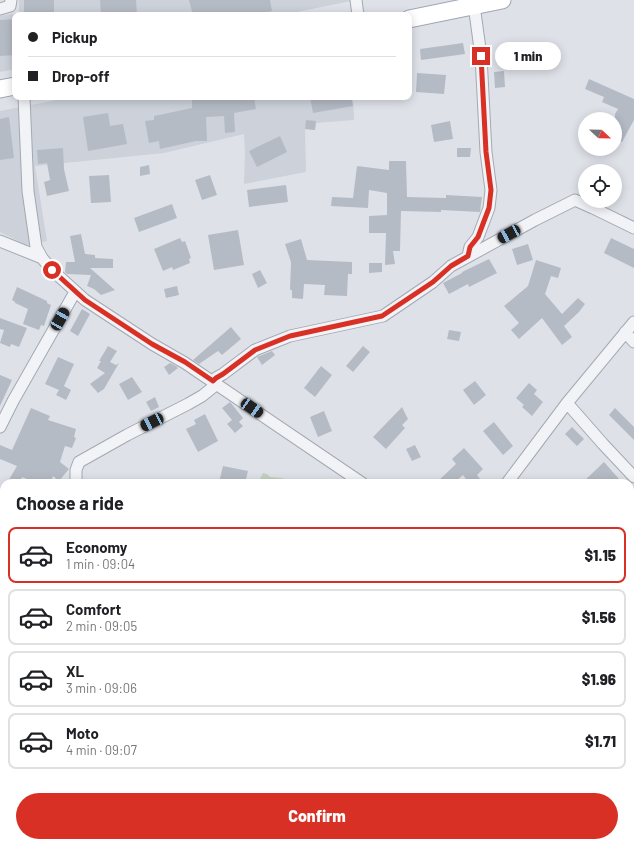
<!DOCTYPE html>
<html lang="en">
<head>
<meta charset="utf-8">
<style>
  :root { --surface:#fff; --page:#f6f6f6; --text:#202124; --muted:#757577; --line:#e0e0e0; --accent:#d93025 }
  body { margin:0; font-family:Barlow,sans-serif; background:var(--page); color:var(--text); height:100vh; display:flex; flex-direction:column; font-size:15px; white-space:nowrap }
  * { box-sizing:border-box; margin:0 }
  p { font-size:13px; color:var(--muted) }
  .icon { flex:none; width:22px; height:22px; fill:none; stroke:currentColor; stroke-width:2; stroke-linecap:round; stroke-linejoin:round }
  .map { position:relative; flex:1; overflow:hidden }
  .side { position:absolute; left:0px; top:479px; width:634px; height:368px; display:flex; flex-direction:column; background:var(--surface); border-radius:12px 12px 0 0; box-shadow:0 2px 10px #0003 }
  .side>* { flex:none }
  .banner { position:absolute; left:12px; top:12px; width:400px; height:88px; border-radius:8px; box-shadow:0 2px 10px #0003; display:grid; align-content:center; height:88px; padding:0 16px; background:var(--surface) }
  .needle { width:26px; rotate:112deg }
  .fabs { position:absolute; left:578px; top:112px; display:grid; gap:8px }
  .fabs a { display:grid; place-items:center; width:44px; height:44px; border-radius:50%; background:var(--surface); box-shadow:0 2px 10px #0003; font-size:20px }
  .end { position:absolute; width:18px; height:18px; margin:-9px; border:5px solid #d93025; background:#fff; box-shadow:0 0 0 2px #fff }
  .from { border-radius:50% }
  .bubble { position:absolute; height:28px; border-radius:14px; background:var(--surface); box-shadow:0 2px 10px #0003; font-size:13px; font-weight:800; line-height:28px; text-align:center }
  .car { position:absolute; width:12px; height:24px; margin:-12px -6px; border-radius:5px; box-shadow:0 0 3px 1px #0007; background:linear-gradient(#222 24%,#8ab4d8 0 40%,#222 0 76%,#8ab4d8 0 86%,#222 0) }
  .banner b { display:flex; align-items:center; gap:14px; height:38px; font-size:15px }
  .banner b+b { border-top:1px solid var(--line) }
  .banner i { width:10px; height:10px; background:var(--text) }
  ul { padding:0; list-style:none }
  li { display:flex; align-items:center; gap:12px; height:56px; margin:0 8px 6px; padding:0 8px; border:2px solid var(--line); border-radius:8px }
  li div { flex:1 }
  li b { display:block; font-size:15px }
  li em { font-style:normal; font-weight:800 }
  li.on { border-color:var(--accent) }
  li>.icon { width:36px; height:36px; stroke-width:1.5 }
  h2 { padding:0 16px; font-size:18px; line-height:48px }
  .button { display:flex; gap:8px; margin-top:auto; padding:8px 16px }
  .button a { flex:1; height:46px; border-radius:24px; background:var(--accent); color:#fff; font-size:16px; font-weight:800; line-height:46px; text-align:center }
  .map>svg:first-child { display:block }
  .built { fill:#ccd1da }
  .green { fill:#c4d2bf }
  .building { fill:#b5bbc5 }
  .lines { fill:none; stroke-linecap:round; stroke-linejoin:round }
  .street-casing { stroke:#a3a9b2; stroke-width:13 }
  .primary-casing { stroke:#9da7b4; stroke-width:19 }
  .street { stroke:#f1f3f6; stroke-width:11 }
  .primary { stroke:#fff; stroke-width:17 }
  .route { stroke:#d93025; stroke-width:5 }
</style>
</head>
<body>
<div class="map">
<svg width="634" height="847" viewBox="0 0 634 847">
  <rect width="100%" height="100%" fill="#dee2e8"/>
  <path class="built" d="M19 0H356L282 15H15V69L0 72V16L19 13Z
    M72 97H353L354 120 316 123 315 130 305 129 306 172 244 184 245 153 244 134 164 153 35 166 47 241 26 245 0 232V111Z"/>
  <path class="green" d="M263 473 267 474 270 477 282 478 289 483H258Z"/>
  <path class="building" d="M24 0H54V15H24Z
    M100 0H136L137 15H101Z
    M189 0H270L272 11 253 15H193Z
    M15 19V55L0 56V20Z
    M463 43 465 54 421 60 420 49Z
    M504 71 505 87 495 88 494 72Z
    M417 73 446 75 444 94 416 92Z
    M589 79 634 99V120L622 142 615 138V114L618 109 602 102 604 97 585 89Z
    M205 97H254L256 109 234 113 235 132 225 133 224 116 206 117 207 141H196L160 149 159 141 149 143 145 121 154 120V116L192 108V98Z
    M310 97H351L353 106 313 113Z
    M108 113 110 126 123 124 127 144 88 151 83 117Z
    M9 117 14 158 0 160V119Z
    M306 120 316 121 315 130 305 129Z
    M450 121 453 139 434 142 431 125Z
    M280 136 287 152 257 167 249 151Z
    M63 148 64 169 69 191 47 196 44 182 50 180 47 163 38 164 37 150Z
    M457 148H471L470 157H457Z
    M389 161H406L407 197 446 198V195L482 197 480 212 441 210V212L401 211 400 251H393L395 264 385 265 386 233H369V216L387 215V193L369 190 368 208 331 206 332 197 353 198 357 166 389 170Z
    M149 165 150 174 140 176V167Z
    M109 175 111 202 91 203 89 176Z
    M210 175 217 195 202 200 195 180Z
    M286 185 288 202 249 207 247 190Z
    M172 204 177 218 139 232 134 218Z
    M238 230 244 265 214 270 208 235Z
    M81 234 85 254 95 255V258L113 259V268H90L115 290 101 295 94 289 87 286 91 275 67 274 65 272 66 262H75L70 236Z
    M180 238 182 242 185 241 191 258 189 259 190 263 173 270 172 267 163 271 154 249Z
    M611 238 634 249V268L604 253Z
    M301 239 307 260 352 262V274H348L347 296 324 295 325 285 304 284 303 299 292 298V290H290L291 262 285 244Z
    M528 244 533 260 517 265 512 249Z
    M489 259 497 273 469 287 468 284 449 294 443 283 462 273V272Z
    M536 260 561 268 558 278 551 276 545 294 562 314 578 298 585 304 579 312 564 326 572 337 562 345 542 318 519 339 511 330 519 323 504 306 528 286Z
    M369 263H382V272L369 273Z
    M260 270 267 283 258 288 252 274Z
    M177 286 179 295 166 298 164 289Z
    M17 287 47 301V303L51 305 44 326 41 325 39 330 23 324 28 309 15 303V302L12 300Z
    M82 309 90 314 78 336 70 331Z
    M0 318 27 328 19 347 11 344 10 347 0 343 4 330 0 329Z
    M231 327 241 339 222 355 218 351 199 364 193 360Z
    M449 330 461 332 459 341 447 339Z
    M108 346 117 351 110 362 116 365 119 363 104 389 98 393 90 384 105 373 97 368 101 361H99Z
    M363 346 370 352 353 372 346 366Z
    M272 351 275 355 262 365 257 357Z
    M58 357 74 364 64 386 71 390 66 400 56 395 59 390 45 384Z
    M170 363 176 366 178 368 169 375 164 367Z
    M321 366 332 375 315 397 304 388Z
    M0 375 12 380 0 406Z
    M132 377 142 392 128 400 119 384Z
    M475 381 486 395 474 405 463 390Z
    M529 383 537 390 534 394 543 402 532 416 522 407 524 405 516 398Z
    M155 397 159 407 151 411 146 402Z
    M230 402 243 418 239 422 243 426 235 433 227 424 232 420 222 408Z
    M402 407 408 419 402 425 405 428 386 449 373 437Z
    M31 408 50 416 48 420 76 429 74 437 76 438 72 448 65 446 60 462 69 469 59 481 53 476 50 483H37L22 477 19 483H7L17 466 0 459V445L12 450Z
    M615 408 634 427V440L609 415Z
    M324 411 332 431 318 437 310 417Z
    M205 414 218 441 198 452 186 429 196 424 194 420Z
    M494 422 513 446 503 455 483 431Z
    M572 427 584 439 577 446 565 434Z
    M415 445 421 457 412 461 406 449Z
    M464 448 483 469 477 475 483 483H469L463 475 454 483H436L456 464 452 459Z
    M604 462 619 479 614 483H582Z
    M223 466 248 471 245 483H219Z"/>
  <g class="lines">
    <g class="street-casing">
      <path id="street" d="M356 0 358 15
        M0 9 10 6 11 0
        M24 97 28 191 36 247 42 258 52 270 85 300 152 344 185 363 362 483
        M0 241 42 258
        M468 256 470 247 478 237 489 208 491 190 486 152 481 56 474 5
        M625 332 634 342
        M213 381 216 378 223 374 255 350 290 336 383 316 433 282 451 266 535 220 575 200 593 208 634 228
        M567 403 603 444 634 477
        M0 427 13 401 75 292
        M76 483V470L79 462 127 435 188 404 202 396 217 384
        M507 483 567 403 634 322
        M0 690 4 682
        M630 737H634
        M0 835 4 837
        M18 843 27 847
        M600 843 601 847
        M170 847 172 843
        M297 847 300 843"/>
    </g>
    <g class="primary-casing">
      <path id="primary" d="M409 19 502 0
        M0 89 15 86"/>
    </g>
    <use href="#street" class="street"/>
    <use href="#primary" class="primary"/>
  </g>
  <g class="lines">
    <path class="route" d="M52 270 85 300 152 344 185 362 213 381 216 378 223 374 255 350 290 336 382 316 433 282 451 266 468 256 470 247 478 237 489 208 491 190 486 152 481 56"/>
  </g>
</svg>
<div class="fabs">
<a><svg class="needle" viewBox="-14 -14 28 28"><path d="M0-13l5 13h-10z" fill="#e53935"/><path d="M0 13l5-13h-10z" fill="#757577"/></svg></a>
<a><svg class="icon" aria-label="locate" viewBox="0 0 24 24"><circle cx="12" cy="12" r="6"/><path d="M12 2v4M12 18v4M2 12h4M18 12h4"/></svg></a>
</div>
<i class="end from" style="left:52px;top:270px"></i>
<i class="end" style="left:481px;top:56px"></i>
<div class="bubble" style="left:495px;top:42px;width:66px">1 min</div>
<i class="car" style="left:509px;top:234px;rotate:242deg"></i>
<i class="car" style="left:60px;top:319px;rotate:30deg"></i>
<i class="car" style="left:252px;top:408px;rotate:124deg"></i>
<i class="car" style="left:152px;top:422px;rotate:244deg"></i>
<div class="banner">
<b><i class="from"></i>Pickup</b>
<b><i></i>Drop-off</b>
</div>
<section class="side">
<h2>Choose a ride</h2>
<ul>
<li class="on"><svg class="icon" aria-label="car" viewBox="0 0 24 24"><path d="M5 17H2v-5l4-1 3-4h7l3 4 3 1v5h-3M9 17h6M6 11h13"/><circle cx="7" cy="17" r="2"/><circle cx="17" cy="17" r="2"/></svg><div><b>Economy</b><p>1 min · 09:04</p></div><em>$1.15</em></li>
<li><svg class="icon" aria-label="car" viewBox="0 0 24 24"><path d="M5 17H2v-5l4-1 3-4h7l3 4 3 1v5h-3M9 17h6M6 11h13"/><circle cx="7" cy="17" r="2"/><circle cx="17" cy="17" r="2"/></svg><div><b>Comfort</b><p>2 min · 09:05</p></div><em>$1.56</em></li>
<li><svg class="icon" aria-label="car" viewBox="0 0 24 24"><path d="M5 17H2v-5l4-1 3-4h7l3 4 3 1v5h-3M9 17h6M6 11h13"/><circle cx="7" cy="17" r="2"/><circle cx="17" cy="17" r="2"/></svg><div><b>XL</b><p>3 min · 09:06</p></div><em>$1.96</em></li>
<li><svg class="icon" aria-label="car" viewBox="0 0 24 24"><path d="M5 17H2v-5l4-1 3-4h7l3 4 3 1v5h-3M9 17h6M6 11h13"/><circle cx="7" cy="17" r="2"/><circle cx="17" cy="17" r="2"/></svg><div><b>Moto</b><p>4 min · 09:07</p></div><em>$1.71</em></li>
</ul>
<div class="button"><a>Confirm</a></div>
</section>
</div>
</body>
</html>
